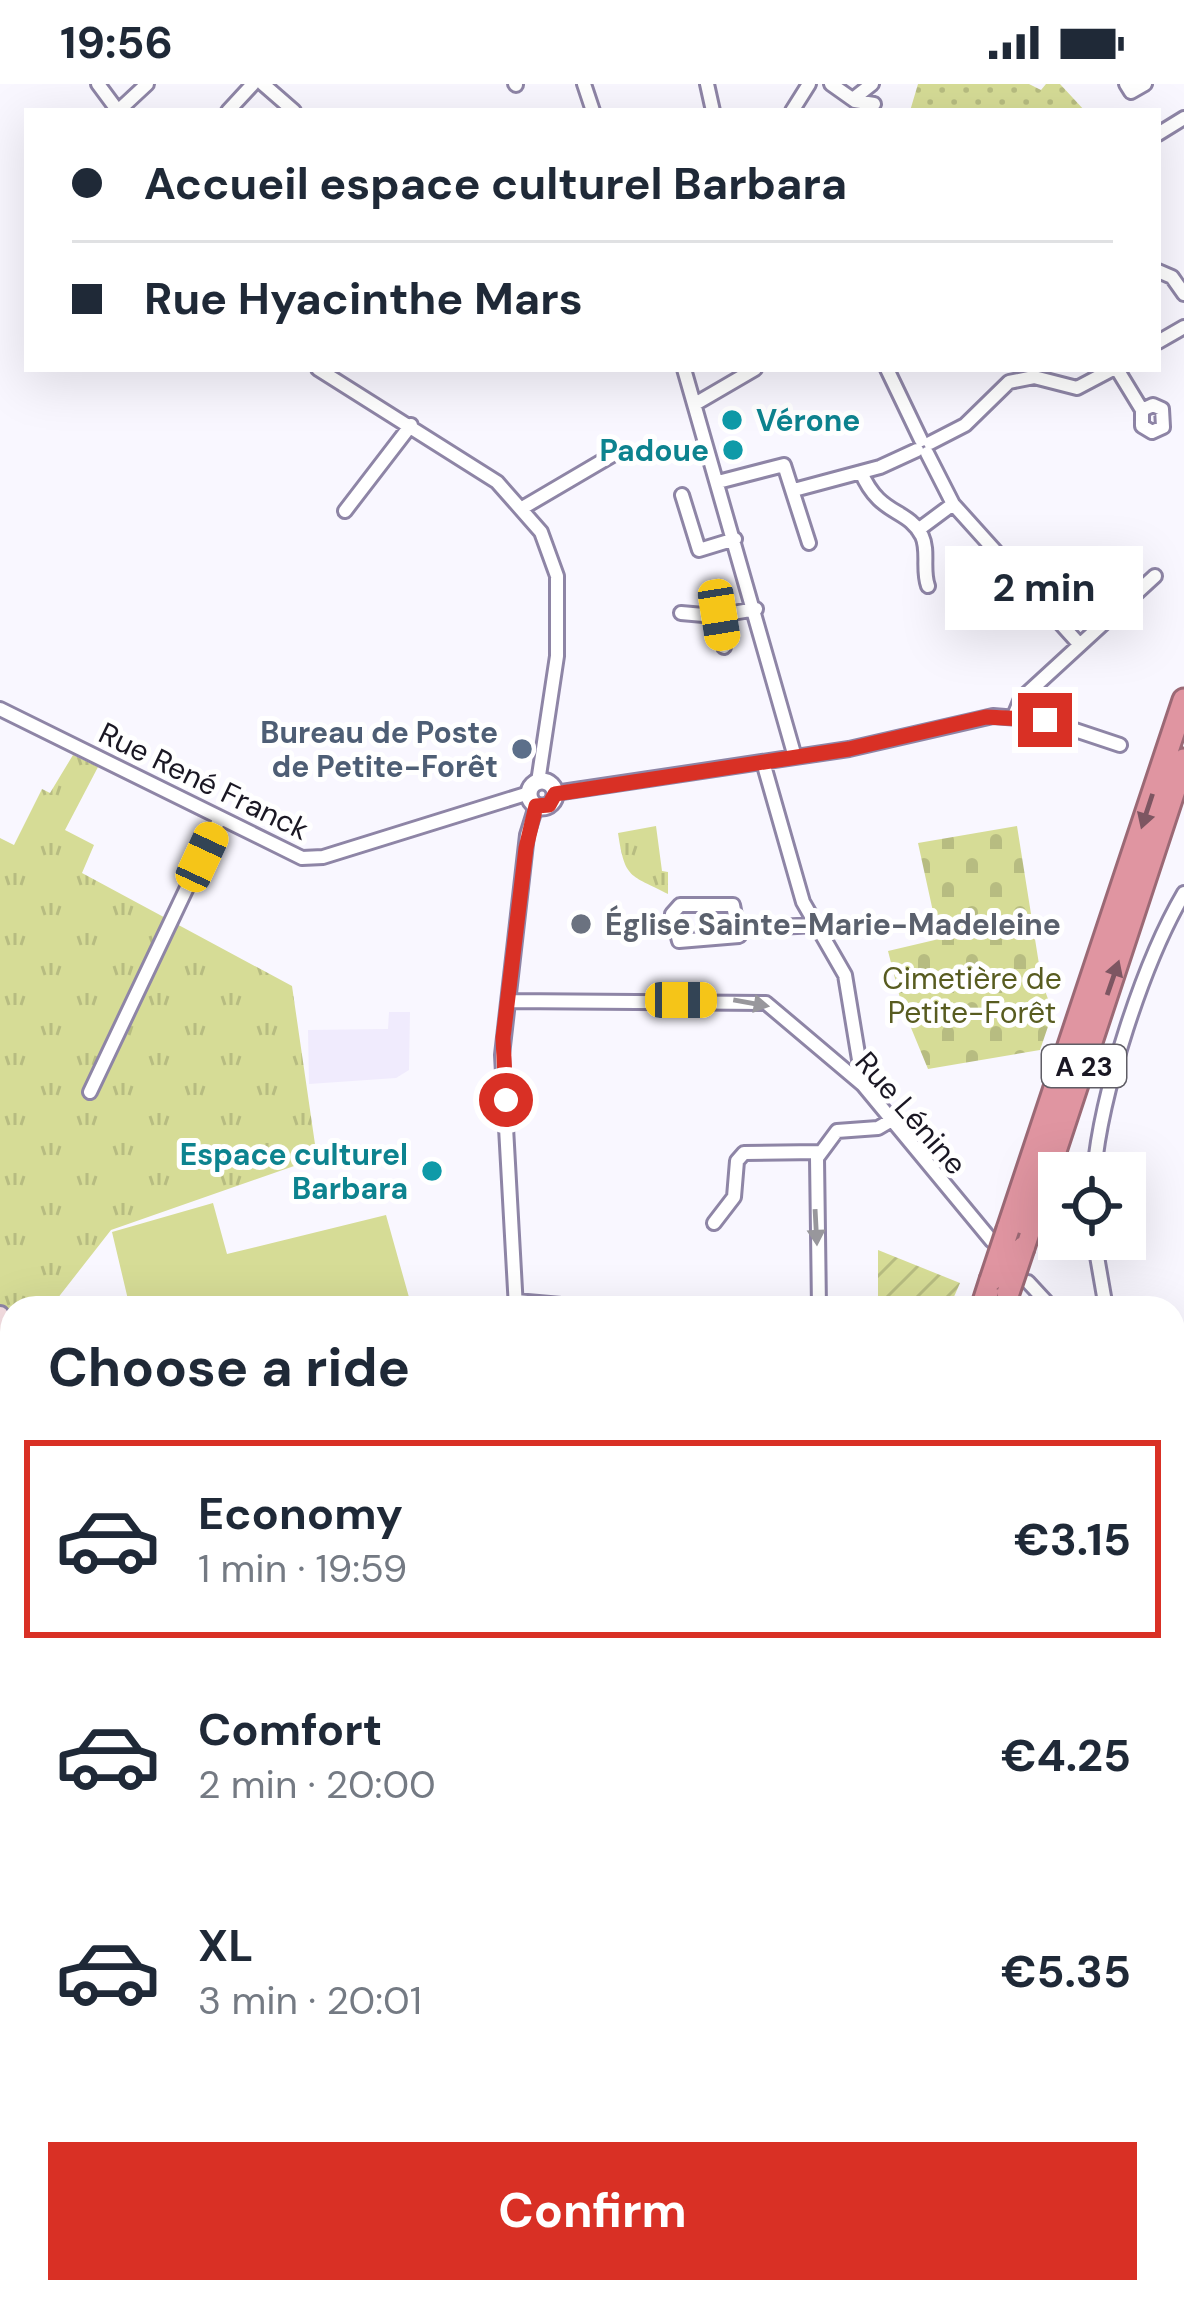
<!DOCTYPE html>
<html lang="en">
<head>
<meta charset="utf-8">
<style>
  :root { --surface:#fff; --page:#f6f6f7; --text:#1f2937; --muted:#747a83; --line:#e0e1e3; --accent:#d93025 }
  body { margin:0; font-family:"DM Sans",sans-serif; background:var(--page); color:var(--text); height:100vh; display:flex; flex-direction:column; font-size:45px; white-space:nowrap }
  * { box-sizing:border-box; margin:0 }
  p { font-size:39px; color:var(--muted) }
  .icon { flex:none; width:66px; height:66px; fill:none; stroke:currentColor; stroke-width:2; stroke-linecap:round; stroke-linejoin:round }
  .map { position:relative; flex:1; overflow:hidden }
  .drawer { position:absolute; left:0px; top:1212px; width:1185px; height:1008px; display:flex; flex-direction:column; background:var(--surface); border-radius:36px 36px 0 0; box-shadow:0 12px 48px #0002 }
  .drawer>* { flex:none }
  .banner { position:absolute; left:24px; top:24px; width:1137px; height:264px; border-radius:0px; box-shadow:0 12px 48px #0002; display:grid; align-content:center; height:264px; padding:0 48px; background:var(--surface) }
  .tools { position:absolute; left:1038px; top:1068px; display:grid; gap:24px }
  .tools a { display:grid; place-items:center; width:108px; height:108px; border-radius:0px; background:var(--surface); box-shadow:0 12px 48px #0002; font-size:60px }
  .end { position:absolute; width:54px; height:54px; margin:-27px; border:15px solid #d93025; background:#fff; box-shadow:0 0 0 6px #fff }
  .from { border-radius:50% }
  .bubble { position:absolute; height:84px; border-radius:0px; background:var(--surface); box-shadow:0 12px 48px #0002; font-size:39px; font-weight:700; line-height:84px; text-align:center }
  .car { position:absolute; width:36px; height:72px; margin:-36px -18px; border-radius:15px; box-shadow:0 0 9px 3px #0007; background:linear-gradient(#f5c518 24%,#345 0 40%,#f5c518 0 76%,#345 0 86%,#f5c518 0) }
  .banner b { display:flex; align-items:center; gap:42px; height:114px; font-size:45px }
  .banner b+b { border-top:3px solid var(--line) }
  .banner i { width:30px; height:30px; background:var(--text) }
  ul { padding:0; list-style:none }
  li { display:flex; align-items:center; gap:36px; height:198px; margin:0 24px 18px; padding:0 24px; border:6px solid transparent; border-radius:0px }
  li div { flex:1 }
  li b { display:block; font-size:45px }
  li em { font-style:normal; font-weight:700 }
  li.active { border-color:var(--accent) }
  li>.icon { width:108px; height:108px; stroke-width:1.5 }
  h2 { padding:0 48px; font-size:54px; line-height:144px }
  .button { display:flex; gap:24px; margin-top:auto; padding:24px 48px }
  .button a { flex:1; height:138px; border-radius:0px; background:var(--accent); color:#fff; font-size:48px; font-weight:700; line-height:138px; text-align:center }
  .status { display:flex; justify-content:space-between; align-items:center; height:84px; padding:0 60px; background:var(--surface); direction:ltr }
  .status svg { height:33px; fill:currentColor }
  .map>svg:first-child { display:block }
  .built { fill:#f0ebfd }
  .grass { fill:url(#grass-tufts) }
  .cemetery { fill:url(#cemetery-stones) }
  .park { fill:url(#park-dots) }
  .garden { fill:url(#garden-furrows) }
  .pitch { fill:#d6dc96 }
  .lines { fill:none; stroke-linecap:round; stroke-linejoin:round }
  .minor-casing { stroke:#8e85a6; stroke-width:18 }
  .tertiary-casing { stroke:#8e85a6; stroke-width:21 }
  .secondary-casing { stroke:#8e85a6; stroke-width:22 }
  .motorway-casing { stroke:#9b6975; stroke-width:27 }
  .minor { stroke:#fff; stroke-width:12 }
  .tertiary { stroke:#fff; stroke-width:15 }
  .secondary { stroke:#f6dfe3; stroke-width:16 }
  .motorway { stroke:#e095a1; stroke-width:21 }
  .motorway-bridge-casing { stroke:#9b6975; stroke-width:27; stroke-linecap:butt }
  .motorway-bridge { stroke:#e095a1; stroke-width:21 }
  .oneway { fill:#7d5662 }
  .oneway2 { fill:#98979c }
  .route { stroke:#d93025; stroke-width:15 }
  .culture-dot { fill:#0f9aa8; stroke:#fff; stroke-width:4.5 }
  .service-dot { fill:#5c6f8a; stroke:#fff; stroke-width:4.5 }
  .worship-dot { fill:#6b7280; stroke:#fff; stroke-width:4.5 }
  .labels { text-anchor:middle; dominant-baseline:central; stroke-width:10; stroke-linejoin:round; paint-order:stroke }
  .shield { fill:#fff; stroke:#5f5d65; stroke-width:3 }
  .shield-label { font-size:27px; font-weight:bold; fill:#1a1723 }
  .culture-label { font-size:30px; font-weight:bold; fill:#0d838f; stroke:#fff; text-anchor:end }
  .service-label { font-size:30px; font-weight:bold; fill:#4e5e75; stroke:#fff; text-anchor:end }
  .street-label { font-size:30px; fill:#1a1723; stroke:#fff }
  .worship-label { font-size:30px; font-weight:bold; fill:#5b616d; stroke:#fff; text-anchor:start }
  .park-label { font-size:30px; fill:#585c20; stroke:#fff }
</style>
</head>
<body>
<div class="status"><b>19:56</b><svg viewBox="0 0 49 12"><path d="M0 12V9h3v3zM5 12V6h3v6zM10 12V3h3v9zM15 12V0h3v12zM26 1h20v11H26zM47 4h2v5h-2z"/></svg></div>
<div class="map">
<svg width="1184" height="2220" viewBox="0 0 1184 2220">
  <defs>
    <pattern id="grass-tufts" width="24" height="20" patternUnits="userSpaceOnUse" patternTransform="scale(3)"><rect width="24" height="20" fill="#d6dc96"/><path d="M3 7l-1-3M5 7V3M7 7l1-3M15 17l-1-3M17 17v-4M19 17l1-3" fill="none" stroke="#b7bc81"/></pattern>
    <pattern id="cemetery-stones" width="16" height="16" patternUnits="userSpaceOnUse" patternTransform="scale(3)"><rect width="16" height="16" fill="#d6dc96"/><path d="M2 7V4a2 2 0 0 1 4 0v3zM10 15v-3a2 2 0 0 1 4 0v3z" fill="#b7bc81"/></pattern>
    <pattern id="park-dots" width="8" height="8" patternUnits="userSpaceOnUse" patternTransform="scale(3)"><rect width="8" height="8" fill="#d6dc96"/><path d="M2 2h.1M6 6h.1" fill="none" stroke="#b7bc81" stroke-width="1.8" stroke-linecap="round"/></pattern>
    <pattern id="garden-furrows" width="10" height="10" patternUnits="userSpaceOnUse" patternTransform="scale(3)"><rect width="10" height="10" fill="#d6dc96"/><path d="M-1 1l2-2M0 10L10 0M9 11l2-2" fill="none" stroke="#b7bc81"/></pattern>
  </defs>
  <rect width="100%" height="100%" fill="#f9f7ff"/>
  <path class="built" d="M389 928H410L409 986 396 994 309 1000 308 946 388 945Z"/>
  <path class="grass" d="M73 671 98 683 65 746 94 761 82 789 292 902 317 1074 111 1146 50 1224H12V1273L0 1288V754L14 761 42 705 50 709Z
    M656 742 662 787 668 788V810C630 790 625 796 618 749Z"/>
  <path class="cemetery" d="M1017 742 1042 899 1053 928 1040 966 928 985 902 922 888 867 939 855 918 759Z"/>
  <path class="park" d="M918 0H1029L1041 6 1046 0H1060L1085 27H910Z"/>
  <path class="garden" d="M878 1166 960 1199 949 1224H878Z"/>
  <path class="pitch" d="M213 1119 227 1170 386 1131 412 1224H130L112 1148Z
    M0 1710 12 1711V1891L0 1913Z"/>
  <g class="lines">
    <g class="minor-casing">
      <path id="minor" d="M98 0 118 27
        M263 0 294 27
        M515 0 516 1
        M584 0 593 27
        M707 0 713 27
        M831 0 855 17 874 20
        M1126 0 1131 8 1145 0
        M853 15 872 0
        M118 27 147 0
        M228 27 253 0
        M792 27 809 0
        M1158 50 1184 34
        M1158 187 1172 193 1184 210
        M1158 258 1184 243
        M318 285 497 398 541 448 557 492V572L538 698
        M684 285 795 673
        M887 285 921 356
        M1117 285 1142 326V342L1152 348 1163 343 1162 325 1153 321 1142 326
        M1009 298 1034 293 1077 304 1113 285
        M695 320 755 285
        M930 359 965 341 1009 298
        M927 369 953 420 1080 561
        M861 388C880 433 907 423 922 452 929 467 922 486 928 502
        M718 398 784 381 809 459
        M794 406 880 383 917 366
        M682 411 699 466 735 455
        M524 423 621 366
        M345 427 411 341
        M918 446 953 420
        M681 529 715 532 756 525
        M719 531 724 563
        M0 625 302 774 323 773 529 709
        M1014 632 1021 615 1155 492
        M763 678 803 818 845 891 863 1000
        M555 709 849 665 993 632 1045 636 1120 661
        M680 821H733L739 852 679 857 672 830Z
        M740 845 817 841
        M508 917 766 919 863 1001 992 1157
        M90 1008 220 734
        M1094 1089C1101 1009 1143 879 1184 809
        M714 1139 734 1113 737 1077 744 1069 819 1068
        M1094 1155 1106 1224
        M1028 1198 1052 1224
        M516 1217 595 1224
        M516 1224 502 971 527 751 536 722
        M819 1224 817 1074 837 1047 878 1044 890 1037
        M0 1257 12 1258
        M1173 1449 1184 1473
        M0 1649 12 1650
        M1173 1893 1184 1881
        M0 1937 12 1914
        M0 2133 12 2124
        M1173 2150 1184 2156
        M291 2208 296 2220
        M487 2220V2208"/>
    </g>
    <g class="tertiary-casing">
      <path id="tertiary" d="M529 710a13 13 0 1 1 26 0a13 13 0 1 1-26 0Z"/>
    </g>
    <g class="secondary-casing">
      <path id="secondary" d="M0 1231V1248
        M0 1392 12 1426
        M0 1415 12 1449
        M0 2028H12
        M245 2208 252 2220"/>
    </g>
    <g class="motorway-casing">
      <path id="motorway" d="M1008 1145 1184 616
        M1023 1164 1184 676
        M982 1224 991 1196
        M153 2220 167 2208
        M180 2220 194 2208"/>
    </g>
    <use href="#minor" class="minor"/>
    <use href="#tertiary" class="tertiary"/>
    <use href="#secondary" class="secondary"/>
    <use href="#motorway" class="motorway"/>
    <g class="motorway-bridge-casing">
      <path id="motorway-bridge" d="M991 1196 1008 1145
        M1008 1209 1023 1164"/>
    </g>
    <use href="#motorway-bridge" class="motorway-bridge"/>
  </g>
  <defs><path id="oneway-solid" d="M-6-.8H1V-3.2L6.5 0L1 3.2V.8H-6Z" transform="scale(3)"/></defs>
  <g class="oneway">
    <use href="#oneway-solid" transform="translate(1147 727) rotate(108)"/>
    <use href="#oneway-solid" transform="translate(1113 894) rotate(-71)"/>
  </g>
  <g class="oneway2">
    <use href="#oneway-solid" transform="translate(751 919) rotate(10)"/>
    <use href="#oneway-solid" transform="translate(816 1143) rotate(87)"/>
  </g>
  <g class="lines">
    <path class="route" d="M506 1016 503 954 526 764 536 722 549 721 555 710 849 665 986 633 1045 636"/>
  </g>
  <g class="culture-dot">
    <circle cx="732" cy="336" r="12"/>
    <circle cx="733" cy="366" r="12"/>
    <circle cx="432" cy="1087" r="12"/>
  </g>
  <circle class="service-dot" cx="522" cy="665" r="12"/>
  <circle class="worship-dot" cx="581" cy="840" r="12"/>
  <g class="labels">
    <rect class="shield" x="1042" y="961" width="84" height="42" rx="9"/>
    <g class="shield-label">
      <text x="1084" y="982">A 23</text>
    </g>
    <g class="culture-label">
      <text x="756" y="336" text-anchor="start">Vérone</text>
      <text x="709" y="366">Padoue</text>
      <text x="408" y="1070">Espace culturel<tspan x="408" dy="34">Barbara</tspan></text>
    </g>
    <g class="service-label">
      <text x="498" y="648">Bureau de Poste<tspan x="498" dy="34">de Petite-Forêt</tspan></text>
    </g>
    <g class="street-label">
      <text transform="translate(204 697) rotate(26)">Rue René Franck</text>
      <text transform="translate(911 1029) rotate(49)">Rue Lénine</text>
    </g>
    <g class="worship-label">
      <text x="605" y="840">Église Sainte-Marie-Madeleine</text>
    </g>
    <g class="park-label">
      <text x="972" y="894">Cimetière de<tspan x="972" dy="34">Petite-Forêt</tspan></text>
    </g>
  </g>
</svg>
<div class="tools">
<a><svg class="icon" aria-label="locate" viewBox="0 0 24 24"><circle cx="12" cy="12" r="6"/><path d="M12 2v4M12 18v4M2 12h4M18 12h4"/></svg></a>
</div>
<i class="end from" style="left:506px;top:1016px"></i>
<i class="end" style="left:1045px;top:636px"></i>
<div class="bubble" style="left:945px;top:462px;width:198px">2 min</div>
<i class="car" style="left:719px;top:531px;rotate:171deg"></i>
<i class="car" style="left:202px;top:773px;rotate:25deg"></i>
<i class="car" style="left:681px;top:916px;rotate:90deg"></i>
<div class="banner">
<b><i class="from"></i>Accueil espace culturel Barbara</b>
<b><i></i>Rue Hyacinthe Mars</b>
</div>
<section class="drawer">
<h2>Choose a ride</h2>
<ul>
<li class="active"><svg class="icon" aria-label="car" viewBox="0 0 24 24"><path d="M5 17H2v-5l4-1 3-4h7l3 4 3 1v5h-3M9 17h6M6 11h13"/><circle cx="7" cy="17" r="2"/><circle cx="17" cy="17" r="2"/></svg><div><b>Economy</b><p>1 min · 19:59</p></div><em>€3.15</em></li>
<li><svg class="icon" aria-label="car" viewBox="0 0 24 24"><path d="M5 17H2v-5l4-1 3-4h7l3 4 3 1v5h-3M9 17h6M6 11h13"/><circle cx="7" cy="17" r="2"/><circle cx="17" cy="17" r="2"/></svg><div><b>Comfort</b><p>2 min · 20:00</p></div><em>€4.25</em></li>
<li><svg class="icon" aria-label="car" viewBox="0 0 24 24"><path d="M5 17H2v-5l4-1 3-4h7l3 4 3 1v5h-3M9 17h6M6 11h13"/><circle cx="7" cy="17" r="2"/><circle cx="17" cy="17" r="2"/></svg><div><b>XL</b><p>3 min · 20:01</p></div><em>€5.35</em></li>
</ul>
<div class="button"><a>Confirm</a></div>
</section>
</div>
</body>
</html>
